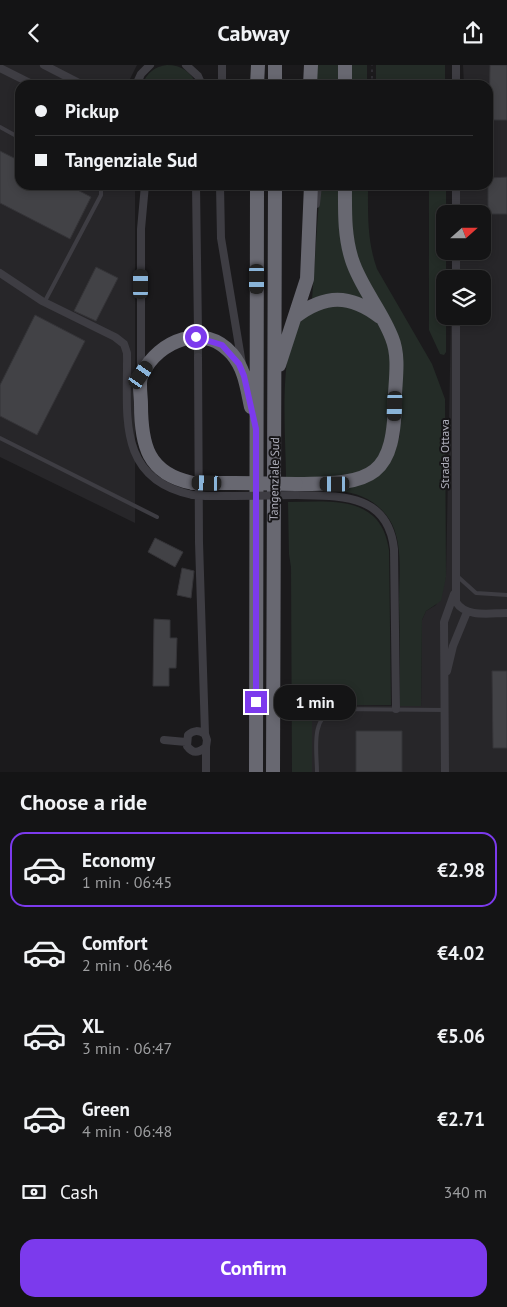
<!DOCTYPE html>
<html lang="en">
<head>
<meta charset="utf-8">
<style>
  :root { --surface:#141415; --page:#212122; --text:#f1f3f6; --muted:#9d9ea0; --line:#333334; --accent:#7c3aed }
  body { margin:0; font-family:"PT Sans",sans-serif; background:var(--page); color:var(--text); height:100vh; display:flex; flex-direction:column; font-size:19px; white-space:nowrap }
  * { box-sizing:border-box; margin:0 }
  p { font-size:16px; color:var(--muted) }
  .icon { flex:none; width:28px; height:28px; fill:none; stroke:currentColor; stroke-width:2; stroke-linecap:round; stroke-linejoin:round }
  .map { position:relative; height:707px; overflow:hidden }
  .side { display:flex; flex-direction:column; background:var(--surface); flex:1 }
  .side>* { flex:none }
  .banner { position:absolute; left:15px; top:15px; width:478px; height:110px; border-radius:15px; box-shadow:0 2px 8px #0003,0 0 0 1px var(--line); display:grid; align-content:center; height:110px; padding:0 20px; background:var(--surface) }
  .needle { width:32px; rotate:69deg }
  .tools { position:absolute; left:436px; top:140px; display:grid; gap:10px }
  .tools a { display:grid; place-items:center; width:55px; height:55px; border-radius:10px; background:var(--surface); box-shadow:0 2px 8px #0003,0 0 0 1px var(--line); font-size:25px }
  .end { position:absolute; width:22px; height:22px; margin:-11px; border:6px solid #7c3aed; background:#fff; box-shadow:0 0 0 2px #fff }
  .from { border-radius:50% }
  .bubble { position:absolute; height:35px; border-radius:15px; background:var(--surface); box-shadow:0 2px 8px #0003,0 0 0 1px var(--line); font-size:16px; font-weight:700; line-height:35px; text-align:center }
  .car { position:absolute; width:15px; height:30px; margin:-15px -8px; border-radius:6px; box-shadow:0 0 4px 1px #0007; background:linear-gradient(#222 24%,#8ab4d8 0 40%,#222 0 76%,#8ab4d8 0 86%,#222 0) }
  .banner b { display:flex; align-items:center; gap:18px; height:48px; font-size:19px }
  .banner b+b { border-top:1px solid var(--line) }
  .banner i { width:12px; height:12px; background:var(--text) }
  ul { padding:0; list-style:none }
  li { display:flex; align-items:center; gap:15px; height:75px; margin:0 10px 8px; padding:0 10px; border:2px solid transparent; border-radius:15px }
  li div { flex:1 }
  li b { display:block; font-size:19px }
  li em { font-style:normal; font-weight:700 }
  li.on { border-color:var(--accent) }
  li>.icon { width:45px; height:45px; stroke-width:1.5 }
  h2 { padding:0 20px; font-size:22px; line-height:60px }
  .pay { display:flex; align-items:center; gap:12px; height:55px; padding:0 20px; font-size:19px }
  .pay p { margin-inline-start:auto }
  .button { display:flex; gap:10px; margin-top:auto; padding:10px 20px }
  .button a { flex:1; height:58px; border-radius:15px; background:var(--accent); color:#fff; font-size:20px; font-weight:700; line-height:58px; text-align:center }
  header { display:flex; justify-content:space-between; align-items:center; height:65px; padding:0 20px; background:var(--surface); font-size:22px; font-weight:700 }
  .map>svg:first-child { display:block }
  .built { fill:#272629 }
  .green { fill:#242c27 }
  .building { fill:#424246; stroke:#353438 }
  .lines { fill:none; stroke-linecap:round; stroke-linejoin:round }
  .street-tunnel { stroke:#38383c; stroke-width:8; stroke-dasharray:8 4; stroke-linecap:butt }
  .path { stroke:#424148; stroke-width:1; stroke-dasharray:2.5 4; stroke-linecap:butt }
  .lane { stroke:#3e3d43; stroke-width:4 }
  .street { stroke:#3e3d43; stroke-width:8 }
  .highway { stroke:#686871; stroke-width:14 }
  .street-bridge { stroke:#3e3d43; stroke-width:8 }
  .highway-bridge { stroke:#686871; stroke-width:14 }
  .route { stroke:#7c3aed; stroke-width:6 }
  .labels { text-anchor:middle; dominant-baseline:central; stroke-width:4; stroke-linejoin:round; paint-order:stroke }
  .street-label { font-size:12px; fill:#aeaeba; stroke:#161517 }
</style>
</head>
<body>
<header><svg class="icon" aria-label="back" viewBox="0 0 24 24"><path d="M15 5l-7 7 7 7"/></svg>Cabway<svg class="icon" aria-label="share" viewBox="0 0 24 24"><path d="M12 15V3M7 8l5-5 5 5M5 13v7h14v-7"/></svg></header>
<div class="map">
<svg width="507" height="707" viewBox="0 0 507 707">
  <rect width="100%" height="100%" fill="#1b1a1c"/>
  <path class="built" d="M0 0H137L127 20H20V120H135V458L0 392Z
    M463 0H507V707H312V640L421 641 422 555 426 546 436 540 446 512 451 251H482V214H452L453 186H482V149H454V120H488V20H464Z"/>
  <path class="green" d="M167 0C182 0 191 7 197 20H142C146 9 155 1 167 0Z
    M316 0H340V20H316Z
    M350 0H367V20H350Z
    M376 0H445V20H376Z
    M320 120H341L368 237 312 235Z
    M350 120H368C368 149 367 176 377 204L432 299 445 334 446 512 441 536 426 546 422 555 421 641H400C400 606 400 572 399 538 399 512 403 482 392 459 381 438 361 428 339 426V424L389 396 396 383 400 370V288L359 201 352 174Z
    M429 120H446V287L444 290 440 289 429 265Z
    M352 240 379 258 391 281V367L375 398 353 411 286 413C286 375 278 288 299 257 310 240 335 242 352 240Z
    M288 437C331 437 381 429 389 485L391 640H312V707H292L291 502 289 489Z"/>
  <path class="building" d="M490 0H507V55H489Z
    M0 86 20 96V120H68L91 132 70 174 0 138Z
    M507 112V149H488V113Z
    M96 202 118 213 96 256 74 246Z
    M35 250 85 276 37 370 0 351V320Z
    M155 473 183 487 175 502 148 487Z
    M182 503 194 506 191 533 177 530Z
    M154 554 170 555V573H177L176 603H169V621H153Z
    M492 606H507V683H493Z
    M356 666H402V707H356Z"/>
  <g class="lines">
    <path class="street-tunnel" d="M198 271V292"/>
    <path class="path" d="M372 20V0"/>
    <path class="lane" d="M0 62 20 73
      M45 236 101 130V120
      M0 373 157 452
      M456 510 476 528 507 530
      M317 707C317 686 310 654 334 644L445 645"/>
    <path class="street" d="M44 0 83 20
      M186 0 198 11 202 20
      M456 0V20
      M0 3 34 20
      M136 20 141 9 150 0
      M222 20V0
      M196 120 198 267
      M220 120 221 173 242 299
      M316 139 318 120
      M456 149V120
      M0 208 42 236 115 272 124 279 127 288C128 349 115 414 193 430
      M456 214V186
      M456 251V537C466 553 490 548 507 548
      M198 292 199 477 205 669 207 675 206 682C198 688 193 689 187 681L188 670C194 665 198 665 205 669
      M141 308V164L145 120
      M296 430C340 431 388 428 394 484L396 644
      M206 431H234
      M447 606 453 581 467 547
      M164 675 186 677
      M206 682V707
      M445 707 444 557 454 529"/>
    <path class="highway" d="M257 20 258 0
      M275 20V0
      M310 20 311 0
      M345 20V0
      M295 252C325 229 350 229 380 252
      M279 300 307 214 311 120
      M193 418C147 409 141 379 141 339 141 330 138 316 142 309 159 275 204 257 232 289 245 304 247 324 251 342
      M207 418H234
      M296 419C374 419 395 413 395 329 396 311 399 290 392 273 382 246 361 223 352 195 344 171 345 145 345 120
      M256 707 257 120
      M273 707 275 120"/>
    <path class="street-bridge" d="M193 430 206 431
      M234 431 296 430"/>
    <path class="highway-bridge" d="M193 418H207
      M234 418 296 419"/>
  </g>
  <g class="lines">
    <path class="route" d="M196 272 222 280 239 299 244 311 256 364V637"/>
  </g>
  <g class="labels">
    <g class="street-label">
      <text transform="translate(444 389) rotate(-90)">Strada Ottava</text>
      <text transform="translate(274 414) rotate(-89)">Tangenziale Sud</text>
    </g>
  </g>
</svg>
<div class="tools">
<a><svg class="needle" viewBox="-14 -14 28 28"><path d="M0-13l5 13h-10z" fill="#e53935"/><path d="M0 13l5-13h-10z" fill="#9d9ea0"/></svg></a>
<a><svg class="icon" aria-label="layers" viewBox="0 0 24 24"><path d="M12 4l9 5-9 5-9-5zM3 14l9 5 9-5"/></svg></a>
</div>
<i class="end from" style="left:196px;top:272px"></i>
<i class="end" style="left:256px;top:637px"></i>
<div class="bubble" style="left:274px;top:620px;width:82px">1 min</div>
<i class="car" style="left:257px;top:214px;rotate:180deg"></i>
<i class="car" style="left:141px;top:219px;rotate:0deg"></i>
<i class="car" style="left:141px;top:310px;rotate:35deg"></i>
<i class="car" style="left:395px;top:341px;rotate:182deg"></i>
<i class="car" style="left:207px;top:418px;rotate:272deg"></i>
<i class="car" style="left:335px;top:419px;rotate:270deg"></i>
<div class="banner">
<b><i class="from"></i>Pickup</b>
<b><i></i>Tangenziale Sud</b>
</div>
</div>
<section class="side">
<h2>Choose a ride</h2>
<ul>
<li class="on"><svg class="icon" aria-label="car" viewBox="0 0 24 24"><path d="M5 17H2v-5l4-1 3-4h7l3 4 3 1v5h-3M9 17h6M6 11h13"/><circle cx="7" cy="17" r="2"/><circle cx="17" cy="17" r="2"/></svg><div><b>Economy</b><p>1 min · 06:45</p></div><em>€2.98</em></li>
<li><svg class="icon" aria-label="car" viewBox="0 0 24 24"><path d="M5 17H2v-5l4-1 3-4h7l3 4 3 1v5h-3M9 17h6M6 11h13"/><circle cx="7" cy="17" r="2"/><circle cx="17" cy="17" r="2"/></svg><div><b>Comfort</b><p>2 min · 06:46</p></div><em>€4.02</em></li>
<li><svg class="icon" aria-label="car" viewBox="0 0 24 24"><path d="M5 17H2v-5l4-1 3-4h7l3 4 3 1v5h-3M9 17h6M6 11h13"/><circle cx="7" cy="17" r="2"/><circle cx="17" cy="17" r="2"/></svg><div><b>XL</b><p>3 min · 06:47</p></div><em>€5.06</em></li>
<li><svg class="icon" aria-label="car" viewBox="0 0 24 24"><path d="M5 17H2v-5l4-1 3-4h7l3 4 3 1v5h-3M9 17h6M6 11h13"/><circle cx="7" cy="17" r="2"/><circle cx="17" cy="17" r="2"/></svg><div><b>Green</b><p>4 min · 06:48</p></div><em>€2.71</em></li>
</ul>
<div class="pay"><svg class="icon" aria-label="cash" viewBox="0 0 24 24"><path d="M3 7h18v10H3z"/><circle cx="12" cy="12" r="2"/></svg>Cash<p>340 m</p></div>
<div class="button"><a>Confirm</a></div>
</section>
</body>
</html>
